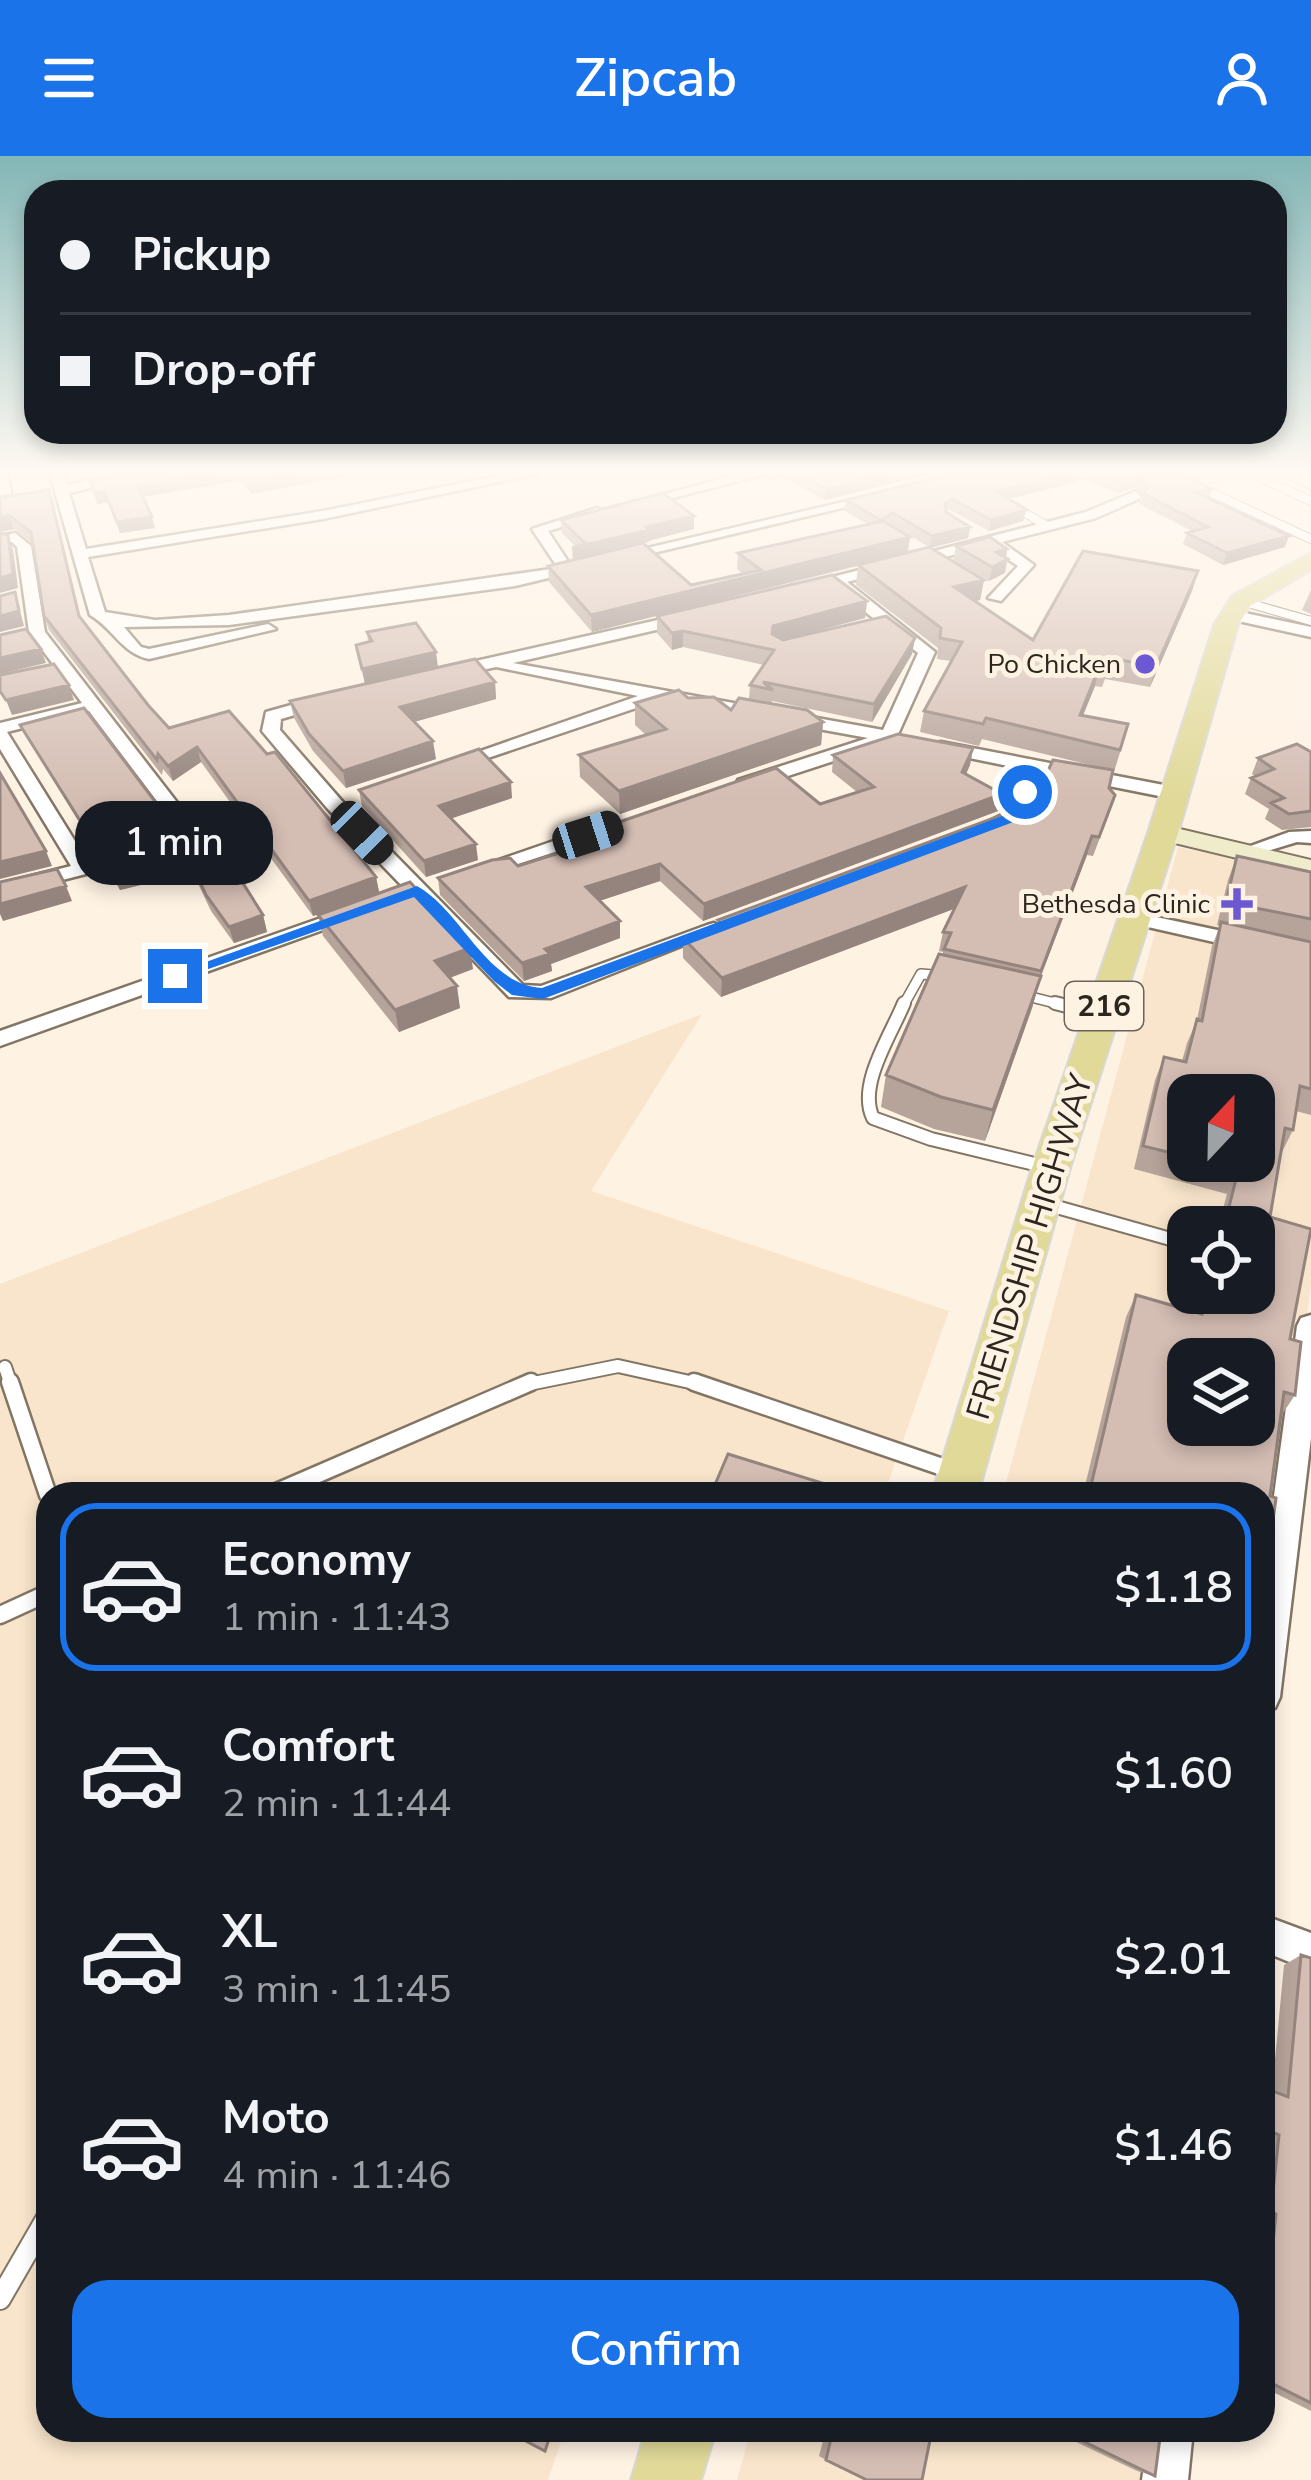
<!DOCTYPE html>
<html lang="en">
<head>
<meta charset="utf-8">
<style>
  :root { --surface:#171b24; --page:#242831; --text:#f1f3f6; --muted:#9ea1a6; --line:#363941; --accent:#1a73e8 }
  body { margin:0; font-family:"Nunito Sans",sans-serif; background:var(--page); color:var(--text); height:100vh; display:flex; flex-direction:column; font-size:45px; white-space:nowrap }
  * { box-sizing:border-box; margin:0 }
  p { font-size:39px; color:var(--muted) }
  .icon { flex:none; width:66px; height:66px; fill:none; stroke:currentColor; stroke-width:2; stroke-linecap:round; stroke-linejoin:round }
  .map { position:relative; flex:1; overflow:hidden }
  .details { position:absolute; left:36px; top:1326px; width:1239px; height:960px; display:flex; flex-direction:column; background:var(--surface); border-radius:36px; box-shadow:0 6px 18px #0003 }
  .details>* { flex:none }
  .top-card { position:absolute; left:24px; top:24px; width:1263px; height:264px; border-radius:36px; box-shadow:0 6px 18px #0003; display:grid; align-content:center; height:264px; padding:0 36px; background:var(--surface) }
  .needle { width:78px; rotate:22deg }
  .fabs { position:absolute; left:1167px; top:918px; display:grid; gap:24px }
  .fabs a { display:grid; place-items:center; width:108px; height:108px; border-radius:24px; background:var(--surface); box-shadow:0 6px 18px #0003; font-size:60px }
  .end { position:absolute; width:54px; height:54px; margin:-27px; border:15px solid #1a73e8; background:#fff; box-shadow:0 0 0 6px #fff }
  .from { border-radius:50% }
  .bubble { position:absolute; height:84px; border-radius:36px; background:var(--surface); box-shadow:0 6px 18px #0003; font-size:39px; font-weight:600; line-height:84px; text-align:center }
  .car { position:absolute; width:36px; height:72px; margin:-36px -18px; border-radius:15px; box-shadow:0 0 9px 3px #0007; background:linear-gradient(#222 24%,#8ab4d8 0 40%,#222 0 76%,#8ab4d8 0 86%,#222 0) }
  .top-card b { display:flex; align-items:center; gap:42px; height:114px; font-size:45px }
  .top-card b+b { border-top:3px solid var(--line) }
  .top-card i { width:30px; height:30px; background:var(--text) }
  ul { padding:21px 0 0; list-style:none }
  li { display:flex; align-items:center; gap:36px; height:168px; margin:0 24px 18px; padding:0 12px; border:6px solid transparent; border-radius:36px }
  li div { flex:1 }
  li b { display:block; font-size:45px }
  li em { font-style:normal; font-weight:600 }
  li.selected { border-color:var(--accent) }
  li>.icon { width:108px; height:108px; stroke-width:1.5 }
  .cta { display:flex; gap:24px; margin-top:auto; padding:24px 36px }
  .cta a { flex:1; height:138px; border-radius:36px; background:var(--accent); color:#fff; font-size:48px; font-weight:600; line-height:138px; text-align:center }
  header { display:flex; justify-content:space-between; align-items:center; height:156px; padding:0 36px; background:var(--accent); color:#fff; font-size:54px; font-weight:600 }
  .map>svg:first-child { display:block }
  .built { fill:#f9e5cc; fill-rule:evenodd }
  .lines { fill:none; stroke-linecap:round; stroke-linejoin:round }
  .lane-far4-casing { stroke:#837564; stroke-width:10 }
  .lane-far3-casing { stroke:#837564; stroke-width:12 }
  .lane-far2-casing { stroke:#837564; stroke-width:16 }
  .lane-far1-casing { stroke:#837564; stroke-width:21 }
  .lane-casing { stroke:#837564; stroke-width:24 }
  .street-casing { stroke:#837564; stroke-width:5 }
  .secondary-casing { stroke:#837564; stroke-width:4 }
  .primary-casing { stroke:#d9d8d7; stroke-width:4 }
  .lane-far4 { stroke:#fff; stroke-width:8 }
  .lane-far3 { stroke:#fff; stroke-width:9 }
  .lane-far2 { stroke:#fff; stroke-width:12 }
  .lane-far1 { stroke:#fff; stroke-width:16 }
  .lane { stroke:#fff; stroke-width:20 }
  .street { fill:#fff; fill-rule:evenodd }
  .secondary { fill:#efeccc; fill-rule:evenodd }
  .primary { fill:#e0d998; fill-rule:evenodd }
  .wall { fill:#b6a39a; fill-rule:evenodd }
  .shaded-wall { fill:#94847d }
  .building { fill:#d4bdb3; stroke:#94847d; stroke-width:3; fill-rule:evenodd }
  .route { fill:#1a73e8 }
  .poi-dot { fill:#6b58d2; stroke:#fef2e3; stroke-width:4.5 }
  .labels { text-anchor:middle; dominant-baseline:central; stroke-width:10; stroke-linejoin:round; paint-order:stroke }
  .far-poi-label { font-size:27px; fill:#2c261f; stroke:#fef2e3; text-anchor:end }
  .shield { fill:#fef2e3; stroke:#6b635a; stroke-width:3 }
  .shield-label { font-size:30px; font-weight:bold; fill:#2c261f }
  .street-label { font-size:33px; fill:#2c261f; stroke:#fef2e3 }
</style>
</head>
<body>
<header><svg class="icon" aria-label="menu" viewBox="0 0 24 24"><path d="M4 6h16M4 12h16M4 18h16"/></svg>Zipcab<svg class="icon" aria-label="person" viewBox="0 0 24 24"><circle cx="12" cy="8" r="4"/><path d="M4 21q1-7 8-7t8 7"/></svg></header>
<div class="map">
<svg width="1311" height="2324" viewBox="0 0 1311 2324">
  <rect width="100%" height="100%" fill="#fef2e3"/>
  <path class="built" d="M1178 691 1311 719V1129L1263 1493V1338H1003ZM1188 939H1254V1005H1188ZM1188 1071H1254V1137H1188ZM1188 1203H1254V1269H1188Z
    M702 858 591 1035 949 1155 884 1338H48V2274H565L548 2324H0V1128Z
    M751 2274H1160L1153 2324H737Z"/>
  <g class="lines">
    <g class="lane-far4-casing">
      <path id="lane-far4" d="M1224 318 1195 329 1311 383
        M1252 318 1311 345
        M1288 318 1311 329
        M1012 349 1047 370
        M1241 445 1311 465"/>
    </g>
    <g class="lane-far3-casing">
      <path id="lane-far3" d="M1019 838 1067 850
        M903 850 921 818 945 820"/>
    </g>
    <g class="lane-far2-casing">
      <path id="lane-far2" d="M904 847C891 879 857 929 873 962L931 983 1051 1012
        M1055 847 1102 859
        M1046 1048 1174 1084
        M5 1211 11 1229
        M524 1229 618 1210 703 1229"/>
    </g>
    <g class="lane-far1-casing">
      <path id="lane-far1" d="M10 1226 48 1339
        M694 1226 957 1316
        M272 1338 531 1226
        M0 1459 48 1437"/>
    </g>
    <g class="lane-casing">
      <path id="lane" d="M0 2143 48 2060"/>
    </g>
    <g class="street-casing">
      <path id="street" d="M0 318H7L13 344 0 351Z
        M50 318H64L67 329 119 318H149L69 337 86 393 323 355 507 318H537L323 363 88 401 105 456 155 464 229 459 558 412 532 373 597 352 604 356 602 359 548 375 571 410 877 338 884 342 515 430 229 469 124 471 141 491 149 493 268 468 276 473 149 503C121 497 113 472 90 459Z
        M740 318H766L634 352 627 348Z
        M1048 318H1094L1087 322Z
        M1136 335 1141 342 1096 362 1002 386 1034 409 1001 445 988 442 1018 410 988 390 847 426 935 496 895 585 745 634 736 628 738 624 868 582 660 544 458 612 443 608 638 540 496 511 446 522 440 521V513L689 457 695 459V465L513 507 883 574 918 497 832 430 797 436V430L1086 356Z
        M15 377 31 390 45 476 203 680V688L0 740V728L71 710 0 593V567L82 547 29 476 17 391 12 386 0 388V380ZM89 555 184 681 88 706 7 576Z
        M1231 454 1311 471V481L1225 462V456Z
        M327 539 333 540V548L281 563 280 574 341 644 523 829 541 830 707 769 714 767 724 773 551 842 509 841 327 652 262 575 266 556Z
        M941 586 1174 631 1183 637 1174 643 1044 617 1018 666 986 678 976 672 1004 658 1028 614 935 595V587Z
        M600 669 610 675 607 679 484 719H470L467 715Z
        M1311 675V687L1297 686 1244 702 1234 696 1289 676Z
        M355 750 365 756 362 760 0 890V875Z
        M1133 756 1311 794V808L1126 766V758Z
        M1311 1159V1282L1280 1541 1275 1552 1263 1557V1421L1297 1170 1301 1162Z
        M1263 1759 1311 1777V1815L1263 1795Z
        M1149 2274H1193L1188 2324H1142Z"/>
    </g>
    <g class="secondary-casing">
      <path id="secondary" d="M1163 669 1311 704V720L1154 682 1150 677 1154 672Z"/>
    </g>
    <g class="primary-casing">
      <path id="primary" d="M1311 397V414L1250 450 1238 469 1178 677 1070 1012 978 1338H932L1032 1012 1148 677 1214 469 1232 440Z
        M646 2274H716L701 2324H631Z"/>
    </g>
    <use href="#lane-far4" class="lane-far4"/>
    <use href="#lane-far3" class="lane-far3"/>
    <use href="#lane-far2" class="lane-far2"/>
    <use href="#lane-far1" class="lane-far1"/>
    <use href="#lane" class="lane"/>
    <use href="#street" class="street"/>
    <use href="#secondary" class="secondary"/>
    <use href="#primary" class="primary"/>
  </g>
  <path class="wall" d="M118 318H255L251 321V338L240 325 143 340 155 372 120 377 108 346 97 348Z
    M768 318H929L825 344 783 321 768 324Z
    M1091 318H1185L1211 333 1209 343 1285 391 1223 409 1183 388 1187 377 1192 375 1139 348 1142 338 1137 331 1119 337 1089 326Z
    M1077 326 1008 343 1023 365 989 375 950 354 947 356 970 371 968 382 930 392 984 424 980 444 975 445 1033 484 1198 415 1192 435 1150 531 1105 523 1102 531 1095 530 1083 560 1122 590 1109 632V658L1093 700 1087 699 1041 820 1032 852 985 985 934 973 881 951 886 919 943 799V796L939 795 943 776 954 753 721 841 683 802V782L718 770V764L1024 651 1103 612 982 583 979 590 920 576 924 555 951 505 937 503 938 492 856 429 858 410 592 476 549 426 548 410 573 404 576 391 562 377 561 364 694 360V373L649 383V386L643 388 691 429 743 418 737 413 738 397 868 368 844 355 846 344ZM891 368 929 391 908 397 910 381Z
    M49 334 81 463 148 549 169 572 376 721 379 736 313 760 201 606 173 625 163 613 162 619 49 474 44 460 33 387 14 373 0 376V341Z
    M956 390 1006 402 1008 403 1005 417 989 425 953 404Z
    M1311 434V458L1302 454Z
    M867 445 865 462 785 483 915 482 912 498 872 566 772 545V548L823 566 821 589 620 658 580 621 579 599 646 579 635 569V547L688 542 731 554 749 543 750 529 764 509 683 491 672 494 657 477V460Z
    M367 476 438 511 495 526 496 543 414 566 436 603 346 632 313 595 294 562 290 545 365 528 356 489 368 486Z
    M20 569 154 644 156 652 154 667 161 682 99 699Z
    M973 592 970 609 966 618 998 655 703 765 660 725 599 745 620 765V782L551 808 552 815 524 825 440 739 438 722 518 710 568 694 567 684 820 648 857 636 832 616 833 599Z
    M1311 596V671L1282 674 1265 663 1269 653 1245 638 1251 622 1255 620 1252 618 1258 602Z
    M359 634 512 642 451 662 478 704 426 721 362 650Z
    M181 686 263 759 267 776 234 787 211 755 186 702Z
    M103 700 180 701 186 718 120 734 109 717Z
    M1237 700 1311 716V959L1296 955 1293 974 1281 998 1270 1061 1290 1183 1295 1239 1281 1260 1270 1340 1263 1338H1083L1126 1161 1136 1139 1197 1156 1201 1137H1254V1071H1218L1227 1038 1134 1013 1155 924 1164 901 1182 905 1187 887 1197 864 1212 790 1220 770 1217 769 1228 724ZM1188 939 1254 1005H1188Z
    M318 759 473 813 450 822 460 852 399 876 323 780Z
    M1301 1799 1311 1802V2255L1263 2231V1937L1272 1935 1284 1809Z
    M826 2274H932L826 2304 819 2300Z
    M1051 2274H1161L1155 2320 1137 2315Z"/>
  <path class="shaded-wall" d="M211 318H239L240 325 141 341 138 330Z
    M296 318H359L251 338 248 327Z
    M768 318H783V321L768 324Z
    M886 318H929L825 344 826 333Z
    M1065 318H1078L1077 326 995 346 997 335Z
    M1140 320 1137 331 1119 337 1122 326Z
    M104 335 108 346 97 348 94 337Z
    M1026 354 1023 365 989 375 991 364Z
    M9 359 14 373 0 376V361Z
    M694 360V373L573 405 572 392 646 371Z
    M152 361 155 372 120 377 117 366Z
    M970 371 968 382 930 392 932 380Z
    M8 379 13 393 18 432 0 437V422Z
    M1289 380 1285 391 1223 409 1227 397Z
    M910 381 907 397 592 476 591 459Z
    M1007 393 1005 417 989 425 996 396Z
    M1198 415 1192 435 1150 531 1156 511Z
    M984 424 980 444 951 451 954 431Z
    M15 436 24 470 0 476V460Z
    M867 445 865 462 772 487 771 495 773 470Z
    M683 475V491L672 494V477Z
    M915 482 912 498 872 566 874 548Z
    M41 493 46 507 0 518V502Z
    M436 496 438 511 365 528 362 513Z
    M1100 509 1095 530 1074 580 1080 559Z
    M495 526 496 543 403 569 400 551Z
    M69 529 74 544 12 559 6 544Z
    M823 566 821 589 620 658 619 635Z
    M433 585 436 603 346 632 343 615Z
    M197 591 201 606 173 625 168 610Z
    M973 592 970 609 959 633 962 616Z
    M511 626 512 642 441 666 439 650Z
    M1002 638 998 655 703 765 704 748Z
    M154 644 156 652 153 671 150 663Z
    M158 674 161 682 99 699 96 690Z
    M1092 680 1087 699 1035 835 1041 815Z
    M476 688 478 704 426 721 424 705Z
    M46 695 52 710 0 723V706Z
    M180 701 186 718 120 734 114 717Z
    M660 708V725L587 749 586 731Z
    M376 721 379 736 313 760 309 745Z
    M66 730 72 745 3 765 0 758V748Z
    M965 731 961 750 721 841 722 822Z
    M263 759 267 776 234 787 229 771Z
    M620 765V782L551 808 552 815 524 825 522 807 545 793Z
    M470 792 473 813 438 826 435 805Z
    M1041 820 1032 852 985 985 993 954Z
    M457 830 460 852 399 876 395 854Z"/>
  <path class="building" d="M118 318H211L138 330 152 361 117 366 104 335 94 337 90 325Z
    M241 318H247L253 322 267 318H296L248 327Z
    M800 318H886L826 333Z
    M951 318H1065L997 335 1026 354 991 364 952 343 945 348 946 356 970 371 932 380 893 357 881 364 846 344Z
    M1100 318H1185L1211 333 1197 337 1289 380 1227 397 1187 377 1208 371 1142 337 1148 332 1140 320 1122 326Z
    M49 334 79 460 148 549 169 572 229 555 267 598 275 596 376 721 309 745 197 591 168 610 158 598 157 604 44 460 31 376 9 359 0 361V341Z
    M663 337 694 360 646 371 649 374 572 392 586 388 561 364Z
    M883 365 910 381 591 459 548 410 643 387 691 429 761 414 738 397Z
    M0 377 8 379 13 418 0 422Z
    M990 381 1007 393 996 396 1008 403 992 411 956 390Z
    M929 391 984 424 954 431 1033 484 1083 395 1198 415 1156 511 1111 502 1108 511 1100 509 1080 559 1128 568 1120 594 986 562 983 568 924 555 962 486 940 482 941 472 858 409Z
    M832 419 867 445 773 470 772 478 783 484 886 460 915 482 874 548 763 526 773 534 750 529 774 494 683 475 672 477 657 460Z
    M15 436 19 455 0 460V440Z
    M416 467 436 496 362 513 356 489 372 485 367 476Z
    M26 473 41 493 0 502V479Z
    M475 503 495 526 400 551 433 585 343 615 309 578 290 545Z
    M54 508 69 529 6 544 0 535V519Z
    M679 534 688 542 714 541 731 554 739 542 807 554 823 566 619 635 579 599 666 573 635 547Z
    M84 552 154 644 150 663 158 674 96 690 20 569Z
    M898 578 973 592 962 616 1002 638 704 748 660 708 586 731 620 765 545 793 550 798 522 807 438 722 492 704 510 702 518 710 575 692 567 684 776 612 820 648 874 631 833 599Z
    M1297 588 1311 596V655L1289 658 1271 647 1284 642 1251 622 1274 613 1258 602Z
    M479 593 511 626 439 650 476 688 424 705 359 634Z
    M1053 604 1113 614 1109 632 1115 639 1099 681 1092 680 1041 815 944 793 951 777 943 776 965 731 722 822 683 782 723 768 718 764 1024 651 1037 638Z
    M0 617 46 695 0 706Z
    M212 678 263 759 229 771 206 739 181 686Z
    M168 684 180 701 114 717 103 700Z
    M1237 700 1311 716V763L1226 746Z
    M57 713 66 730 0 748V726Z
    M410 726 470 792 435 805 457 830 395 854 318 759Z
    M1221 766 1311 786V933L1300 930 1293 974 1285 972 1270 1061 1311 1073 1290 1183 1301 1186 1295 1239 1284 1236 1270 1340 1276 1342 1263 1435V1338H1089L1136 1139 1202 1158 1207 1137H1254V1071H1224L1238 1015 1201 1005H1254V939H1188V1001L1143 990 1164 901 1186 906 1197 863 1202 865ZM1188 1203H1254V1269H1188Z
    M939 798 1041 820 993 954 941 941 886 919Z
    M728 1298 851 1336 850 1338H711Z
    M1301 1799 1311 1802V2247L1263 2223V2150L1266 2152 1276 2058 1271 2055 1279 1979 1267 1974 1270 1934 1288 1941Z
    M505 2274H552L545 2295Z
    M833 2274H932L922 2324H867L826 2304Z
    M1060 2274H1161L1155 2320Z"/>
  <linearGradient id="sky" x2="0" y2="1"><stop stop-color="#83b6b6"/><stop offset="0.49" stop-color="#fff9f2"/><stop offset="1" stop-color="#fff9f2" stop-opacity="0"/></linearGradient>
  <rect width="1311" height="644" fill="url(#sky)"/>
  <path class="route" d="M1025 632 1032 636 1016 665 543 843 512 839 494 825 414 741 180 823 167 820 417 730C462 755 486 829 542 832L1005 659Z"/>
  <g class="poi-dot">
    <circle cx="1145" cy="508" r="12"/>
    <path d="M1231 730h12v12h12v12h-12v12h-12v-12h-12v-12h12z"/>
  </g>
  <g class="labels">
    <g class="far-poi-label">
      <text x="1121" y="508">Po Chicken</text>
      <text x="1210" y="748">Bethesda Clinic</text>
    </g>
    <rect class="shield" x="1065" y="826" width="78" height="48" rx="9"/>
    <g class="shield-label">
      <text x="1104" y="850">216</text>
    </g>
    <g class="street-label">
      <text transform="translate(1030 1091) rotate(-73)">FRIENDSHIP HIGHWAY</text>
    </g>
  </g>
</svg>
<div class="fabs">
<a><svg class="needle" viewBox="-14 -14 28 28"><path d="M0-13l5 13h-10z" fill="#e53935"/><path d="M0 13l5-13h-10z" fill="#9ea1a6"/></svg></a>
<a><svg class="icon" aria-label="locate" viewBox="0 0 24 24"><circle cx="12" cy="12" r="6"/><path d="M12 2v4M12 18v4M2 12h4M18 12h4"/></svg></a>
<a><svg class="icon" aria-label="layers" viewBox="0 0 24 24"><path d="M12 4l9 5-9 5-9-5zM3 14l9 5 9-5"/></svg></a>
</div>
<i class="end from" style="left:1025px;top:636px"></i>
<i class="end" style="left:175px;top:820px"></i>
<div class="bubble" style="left:75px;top:645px;width:198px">1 min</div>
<i class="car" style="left:362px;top:677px;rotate:136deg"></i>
<i class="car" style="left:588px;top:679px;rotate:72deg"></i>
<div class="top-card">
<b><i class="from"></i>Pickup</b>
<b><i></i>Drop-off</b>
</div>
<section class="details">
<ul>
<li class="selected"><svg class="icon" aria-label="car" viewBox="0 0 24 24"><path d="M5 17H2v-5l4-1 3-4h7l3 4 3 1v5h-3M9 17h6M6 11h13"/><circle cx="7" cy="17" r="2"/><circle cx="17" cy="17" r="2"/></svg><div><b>Economy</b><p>1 min · 11:43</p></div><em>$1.18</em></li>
<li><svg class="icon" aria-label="car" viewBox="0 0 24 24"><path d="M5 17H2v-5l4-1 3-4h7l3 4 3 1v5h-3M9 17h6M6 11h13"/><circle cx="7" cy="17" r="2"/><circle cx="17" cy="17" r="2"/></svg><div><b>Comfort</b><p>2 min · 11:44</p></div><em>$1.60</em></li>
<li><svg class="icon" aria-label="car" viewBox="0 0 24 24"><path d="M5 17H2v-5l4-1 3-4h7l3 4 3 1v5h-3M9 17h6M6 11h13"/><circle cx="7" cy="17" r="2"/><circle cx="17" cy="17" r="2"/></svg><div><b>XL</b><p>3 min · 11:45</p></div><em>$2.01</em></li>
<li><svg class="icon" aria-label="car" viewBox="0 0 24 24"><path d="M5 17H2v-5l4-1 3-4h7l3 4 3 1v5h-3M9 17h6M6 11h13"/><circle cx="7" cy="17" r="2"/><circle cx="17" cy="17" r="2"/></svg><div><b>Moto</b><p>4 min · 11:46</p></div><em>$1.46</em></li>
</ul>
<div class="cta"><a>Confirm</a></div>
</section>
</div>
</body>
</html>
